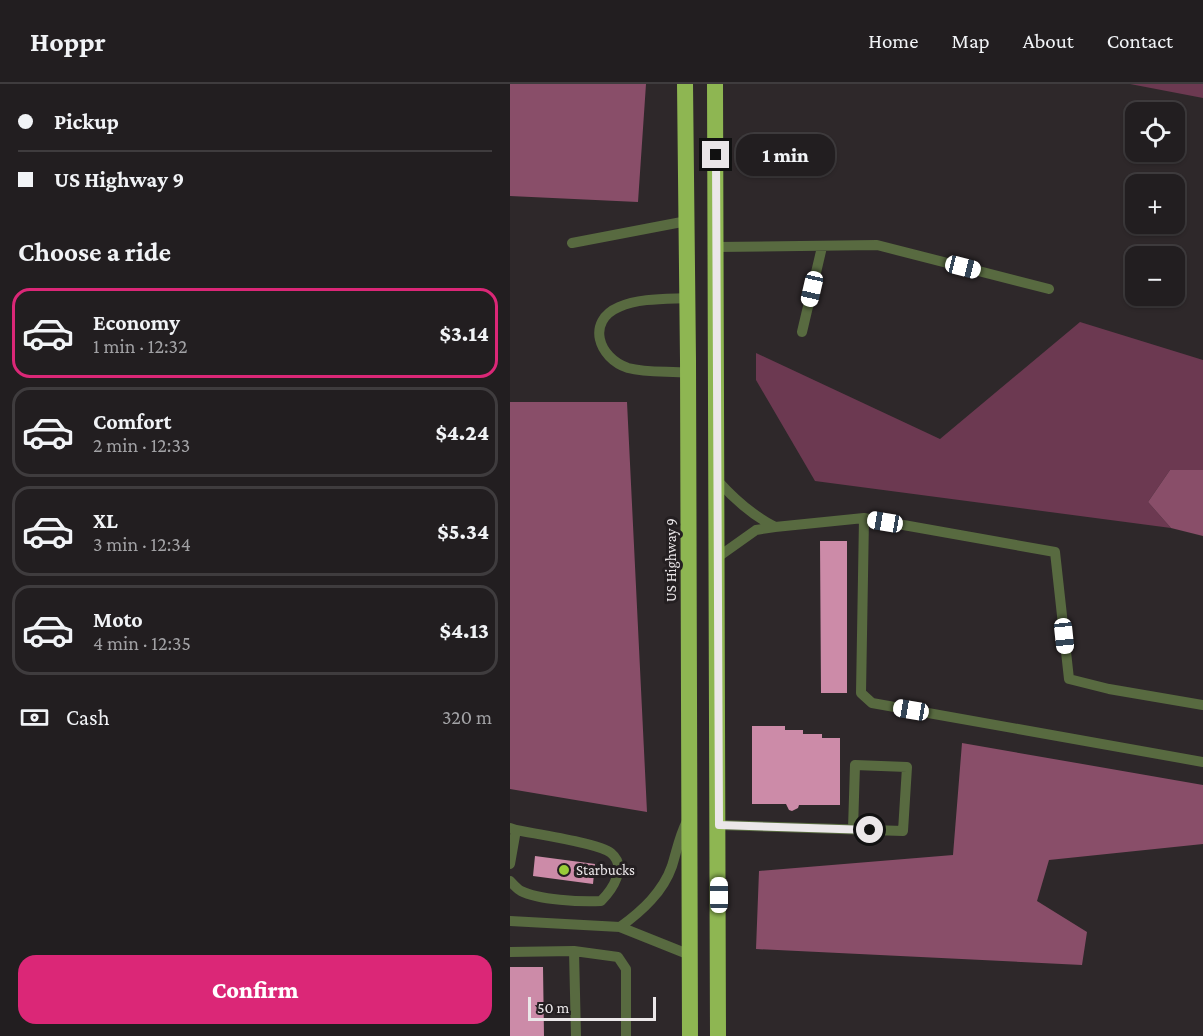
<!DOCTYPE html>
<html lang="en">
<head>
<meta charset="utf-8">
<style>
  :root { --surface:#221e20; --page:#2a2729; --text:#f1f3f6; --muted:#a2a2a5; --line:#3f3c3e; --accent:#db2777 }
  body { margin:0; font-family:"Crimson Pro",serif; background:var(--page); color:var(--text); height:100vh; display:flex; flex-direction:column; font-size:22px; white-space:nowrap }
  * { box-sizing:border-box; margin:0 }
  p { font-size:20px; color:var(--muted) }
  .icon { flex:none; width:33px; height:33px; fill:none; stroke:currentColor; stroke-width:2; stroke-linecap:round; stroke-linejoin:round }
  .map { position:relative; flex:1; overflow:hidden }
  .drawer { display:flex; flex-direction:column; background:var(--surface); width:510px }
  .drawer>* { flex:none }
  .top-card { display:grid; align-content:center; height:132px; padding:0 18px; background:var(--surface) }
  .buttons { position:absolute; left:615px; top:18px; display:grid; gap:12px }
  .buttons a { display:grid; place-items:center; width:60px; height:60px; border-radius:12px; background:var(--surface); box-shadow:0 2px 4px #0004,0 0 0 2px var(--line); font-size:30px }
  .scale { position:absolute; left:18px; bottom:15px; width:128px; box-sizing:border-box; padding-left:6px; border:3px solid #ebe7e9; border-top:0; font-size:16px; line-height:21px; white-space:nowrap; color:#ebe7e9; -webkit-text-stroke:4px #241f21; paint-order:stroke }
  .end { position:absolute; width:27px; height:27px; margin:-14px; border:8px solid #ebe7e9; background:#111; box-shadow:0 0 0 3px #111 }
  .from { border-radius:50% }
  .bubble { position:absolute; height:42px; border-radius:18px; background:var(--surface); box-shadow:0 2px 4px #0004,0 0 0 2px var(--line); font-size:20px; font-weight:800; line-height:42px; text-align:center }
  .car { position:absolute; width:18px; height:36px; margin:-18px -9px; border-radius:8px; box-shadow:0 0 4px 2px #0007; background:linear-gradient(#fff 24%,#345 0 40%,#fff 0 76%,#345 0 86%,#fff 0) }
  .top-card b { display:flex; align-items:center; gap:21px; height:57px; font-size:22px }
  .top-card b+b { border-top:2px solid var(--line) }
  .top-card i { width:15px; height:15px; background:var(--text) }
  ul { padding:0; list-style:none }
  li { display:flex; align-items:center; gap:18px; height:90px; margin:0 12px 9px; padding:0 6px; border:3px solid var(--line); border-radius:18px }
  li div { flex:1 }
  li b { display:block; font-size:22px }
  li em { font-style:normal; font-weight:800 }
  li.active { border-color:var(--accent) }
  li>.icon { width:54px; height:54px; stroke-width:1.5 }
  h2 { padding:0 18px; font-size:27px; line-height:72px }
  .pay { display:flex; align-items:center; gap:15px; height:66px; padding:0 18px; font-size:22px }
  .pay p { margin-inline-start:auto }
  .cta { display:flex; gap:12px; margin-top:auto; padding:12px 18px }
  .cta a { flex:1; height:69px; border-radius:18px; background:var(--accent); color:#fff; font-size:24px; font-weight:800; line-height:69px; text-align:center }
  header { display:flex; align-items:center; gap:36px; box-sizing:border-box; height:84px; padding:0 30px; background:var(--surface); border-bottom:2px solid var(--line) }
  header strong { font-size:28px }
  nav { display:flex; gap:33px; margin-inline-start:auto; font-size:21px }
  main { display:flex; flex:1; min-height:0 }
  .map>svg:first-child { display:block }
  .green { fill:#6c3951 }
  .forest { fill:#894e69 }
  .building { fill:#cc8ba8 }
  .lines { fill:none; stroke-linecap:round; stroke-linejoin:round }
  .service { stroke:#586a40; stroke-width:10 }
  .trunk { stroke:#8eb652; stroke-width:16 }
  .route { stroke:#ebe7e9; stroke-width:8 }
  .poi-dot { fill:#98cb38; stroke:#241f21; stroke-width:2 }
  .labels { text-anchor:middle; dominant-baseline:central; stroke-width:6; stroke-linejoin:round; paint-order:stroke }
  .street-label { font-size:15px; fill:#ebe7e9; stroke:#241f21 }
  .poi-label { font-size:15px; fill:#ebe7e9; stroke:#241f21; text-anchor:start }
</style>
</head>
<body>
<header>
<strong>Hoppr</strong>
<nav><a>Home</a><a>Map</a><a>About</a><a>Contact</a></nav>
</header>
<main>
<section class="drawer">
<div class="top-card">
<b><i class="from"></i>Pickup</b>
<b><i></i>US Highway 9</b>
</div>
<h2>Choose a ride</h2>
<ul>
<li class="active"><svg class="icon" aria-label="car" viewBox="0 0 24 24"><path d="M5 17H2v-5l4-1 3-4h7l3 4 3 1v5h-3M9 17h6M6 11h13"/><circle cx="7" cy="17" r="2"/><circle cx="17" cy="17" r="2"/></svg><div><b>Economy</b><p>1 min · 12:32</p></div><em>$3.14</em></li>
<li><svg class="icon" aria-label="car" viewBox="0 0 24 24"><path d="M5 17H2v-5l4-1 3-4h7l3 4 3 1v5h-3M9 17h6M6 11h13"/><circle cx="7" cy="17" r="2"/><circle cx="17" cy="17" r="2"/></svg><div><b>Comfort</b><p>2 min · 12:33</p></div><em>$4.24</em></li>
<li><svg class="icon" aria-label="car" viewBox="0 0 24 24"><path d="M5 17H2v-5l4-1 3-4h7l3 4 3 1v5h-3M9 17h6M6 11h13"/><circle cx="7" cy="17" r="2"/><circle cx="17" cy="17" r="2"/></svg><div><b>XL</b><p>3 min · 12:34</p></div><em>$5.34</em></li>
<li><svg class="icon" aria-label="car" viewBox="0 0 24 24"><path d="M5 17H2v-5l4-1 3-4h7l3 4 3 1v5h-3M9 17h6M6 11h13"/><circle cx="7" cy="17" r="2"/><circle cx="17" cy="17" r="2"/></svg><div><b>Moto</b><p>4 min · 12:35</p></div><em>$4.13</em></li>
</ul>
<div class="pay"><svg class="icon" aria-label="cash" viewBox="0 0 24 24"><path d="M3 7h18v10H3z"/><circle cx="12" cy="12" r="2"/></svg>Cash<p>320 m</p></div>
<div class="cta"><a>Confirm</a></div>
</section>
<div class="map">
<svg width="693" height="952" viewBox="0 0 693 952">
  <rect width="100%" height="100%" fill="#2e282a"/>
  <path class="green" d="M620 0H693V14Z
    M570 238 693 276V386H660L638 418 661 444 305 397 246 296V269L430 355Z"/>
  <path class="forest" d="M0 0H136L128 118 0 112Z
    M0 318H117L137 728 0 705Z
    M660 386H693V452L661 444 638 418Z
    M452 659 693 701V760L539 776 527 817 577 848 572 881 246 865 249 787 443 771Z"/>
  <path class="building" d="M310 457H337V609H311Z
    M242 642H275V646H293V650H312V654H330V721H289L288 724 282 727 279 726 276 720H242Z
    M25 772 85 780 83 800 23 792Z
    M0 883H33L34 952H0Z"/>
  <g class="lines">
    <path class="service" d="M62 159 177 137
      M206 163 367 161 539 205
      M178 214C156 215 129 214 109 223 76 237 88 274 118 284 137 289 159 287 178 289
      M292 248 312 163
      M208 397C225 416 242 431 265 443L246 446 208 473
      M354 434 351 609 362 619 693 678
      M265 443 354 434 545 468 559 595 599 605 693 621
      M209 741 393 747 397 683 345 681 343 745
      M0 744 6 746 0 780
      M0 797C3 800 7 805 11 807 28 816 71 818 91 817 102 806 118 783 101 769 89 759 25 750 6 746
      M0 837 110 843 180 871
      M110 843C132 827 153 808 162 782 167 766 169 753 177 737
      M64 867 108 873 116 885V952
      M0 868 64 867 66 952"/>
    <path class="trunk" d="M175 0 178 276 180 952
      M205 0 208 952"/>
  </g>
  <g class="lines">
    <path class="route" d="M206 71 209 741 360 746"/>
  </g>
  <circle class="poi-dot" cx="54" cy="786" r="6"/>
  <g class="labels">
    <g class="street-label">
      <text transform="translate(161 476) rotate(-90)">US Highway 9</text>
    </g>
    <g class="poi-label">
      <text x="66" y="786">Starbucks</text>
    </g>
  </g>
</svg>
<div class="buttons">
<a><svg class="icon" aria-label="locate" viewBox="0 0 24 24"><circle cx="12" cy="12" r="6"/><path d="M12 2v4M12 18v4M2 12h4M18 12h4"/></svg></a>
<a>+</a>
<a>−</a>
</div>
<div class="scale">50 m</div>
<i class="end from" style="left:360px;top:746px"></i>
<i class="end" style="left:206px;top:71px"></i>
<div class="bubble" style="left:226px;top:50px;width:99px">1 min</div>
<i class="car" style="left:453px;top:183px;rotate:104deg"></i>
<i class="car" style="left:302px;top:205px;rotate:193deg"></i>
<i class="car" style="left:375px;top:438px;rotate:280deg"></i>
<i class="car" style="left:554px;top:552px;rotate:174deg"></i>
<i class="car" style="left:401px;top:626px;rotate:280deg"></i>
<i class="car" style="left:209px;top:811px;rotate:0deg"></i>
</div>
</main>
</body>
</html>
